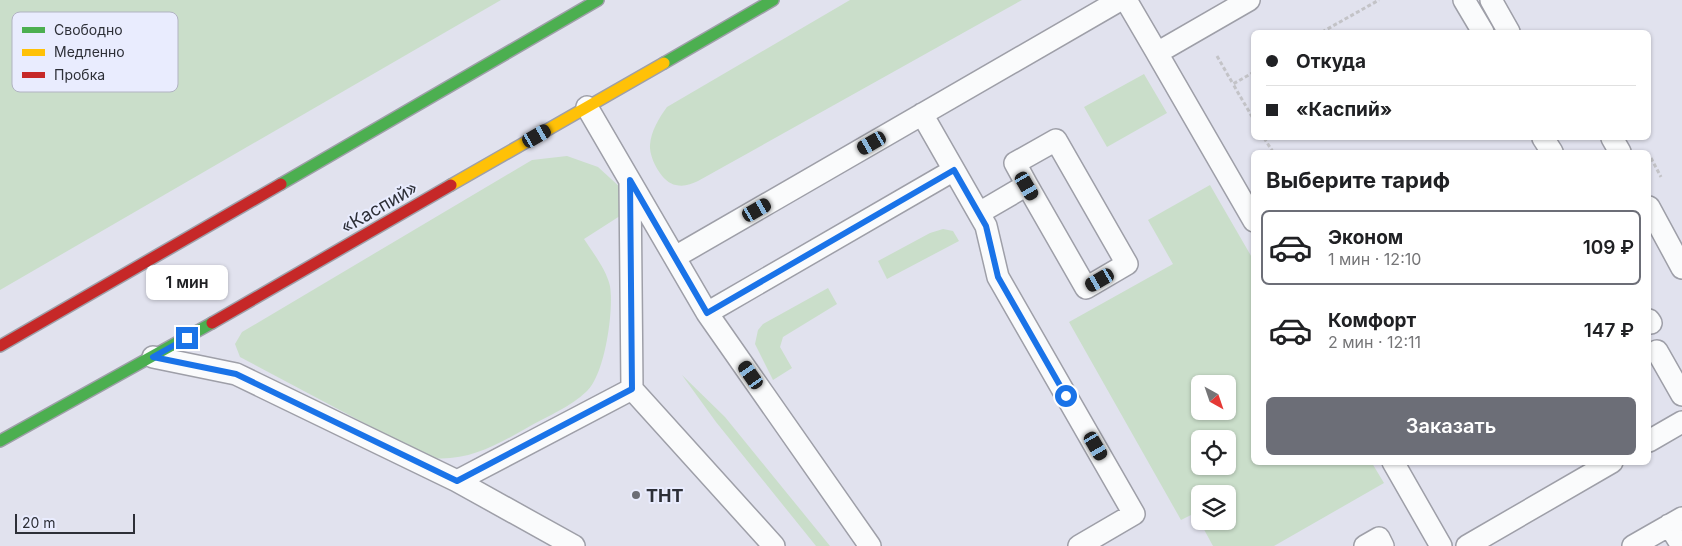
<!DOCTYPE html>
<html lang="ru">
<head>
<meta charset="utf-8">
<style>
  :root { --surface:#fff; --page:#f2f2f2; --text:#202124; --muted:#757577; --line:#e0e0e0; --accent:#6c6e77 }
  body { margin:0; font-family:Inter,sans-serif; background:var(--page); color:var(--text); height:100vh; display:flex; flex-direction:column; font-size:19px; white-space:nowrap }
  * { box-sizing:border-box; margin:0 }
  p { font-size:16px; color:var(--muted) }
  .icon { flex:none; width:28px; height:28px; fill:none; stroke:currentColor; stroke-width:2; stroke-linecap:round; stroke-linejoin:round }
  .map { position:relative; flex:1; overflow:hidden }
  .sheet { position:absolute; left:1251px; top:150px; width:400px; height:315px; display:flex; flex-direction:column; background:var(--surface); border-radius:8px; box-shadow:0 1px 4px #0004 }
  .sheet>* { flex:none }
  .guide { position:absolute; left:1251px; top:30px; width:400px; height:110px; border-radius:8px; box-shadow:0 1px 4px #0004; display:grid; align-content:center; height:110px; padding:0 15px; background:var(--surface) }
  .needle { width:32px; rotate:140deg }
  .tools { position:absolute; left:1191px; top:375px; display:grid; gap:10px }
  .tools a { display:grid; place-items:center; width:45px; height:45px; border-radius:8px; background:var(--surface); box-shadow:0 1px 4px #0004; font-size:25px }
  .scale { position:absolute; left:15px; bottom:12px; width:120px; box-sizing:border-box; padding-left:5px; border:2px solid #2d2f37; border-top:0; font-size:14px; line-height:18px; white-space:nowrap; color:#2d2f37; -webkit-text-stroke:4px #e9ecfe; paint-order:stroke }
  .end { position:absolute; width:22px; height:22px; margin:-11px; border:6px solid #1a73e8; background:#fff; box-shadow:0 0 0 2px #fff }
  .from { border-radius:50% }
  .bubble { position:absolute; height:35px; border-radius:8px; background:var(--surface); box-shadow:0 1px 4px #0004; font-size:16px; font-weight:600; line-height:35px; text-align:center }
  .car { position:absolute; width:15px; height:30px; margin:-15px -8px; border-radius:6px; box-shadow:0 0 4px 1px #0007; background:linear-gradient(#222 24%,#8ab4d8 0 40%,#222 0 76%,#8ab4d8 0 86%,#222 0) }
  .guide b { display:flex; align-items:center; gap:18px; height:48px; font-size:19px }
  .guide b+b { border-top:1px solid var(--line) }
  .guide i { width:12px; height:12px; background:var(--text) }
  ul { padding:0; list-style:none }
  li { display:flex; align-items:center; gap:15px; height:75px; margin:0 10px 8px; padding:0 5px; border:2px solid transparent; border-radius:8px }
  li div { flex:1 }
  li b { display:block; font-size:19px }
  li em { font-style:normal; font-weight:600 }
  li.on { border-color:var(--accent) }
  li>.icon { width:45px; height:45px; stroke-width:1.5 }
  h2 { padding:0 15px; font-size:22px; line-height:60px }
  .button { display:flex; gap:10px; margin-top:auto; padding:10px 15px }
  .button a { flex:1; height:58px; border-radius:8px; background:var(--accent); color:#fff; font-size:20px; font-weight:600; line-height:58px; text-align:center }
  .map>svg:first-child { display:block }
  .green { fill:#cadeca; fill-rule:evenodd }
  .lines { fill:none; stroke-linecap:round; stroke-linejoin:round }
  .lane-casing { stroke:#9e9fa8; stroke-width:24 }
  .fast-casing { stroke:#9e9fa8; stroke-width:14 }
  .slow-casing { stroke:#9e9fa8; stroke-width:14 }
  .jam-casing { stroke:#9e9fa8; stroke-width:14 }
  .path { stroke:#c3c3c7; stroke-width:3; stroke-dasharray:4 2.5; stroke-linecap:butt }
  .lane { stroke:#fafbfc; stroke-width:21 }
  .fast { stroke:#4caf50; stroke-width:11 }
  .slow { stroke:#ffc107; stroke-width:11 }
  .jam { stroke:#c62828; stroke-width:11 }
  .route { stroke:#1a73e8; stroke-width:6 }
  .poi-dot { fill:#6c6e77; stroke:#e9ecfe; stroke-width:2 }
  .labels { text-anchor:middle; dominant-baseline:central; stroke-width:4; stroke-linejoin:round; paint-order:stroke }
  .street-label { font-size:18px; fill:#2d2f37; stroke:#e9ecfe }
  .poi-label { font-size:18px; font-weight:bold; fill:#2d2f37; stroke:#e9ecfe; text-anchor:start }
  .key { fill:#e9ecfe; stroke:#b1b3c2; stroke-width:1 }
  .key-label { font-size:14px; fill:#2d2f37 }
</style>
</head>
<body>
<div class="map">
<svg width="1682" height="546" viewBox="0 0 1682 546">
  <rect width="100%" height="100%" fill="#e1e2ee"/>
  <path class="green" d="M0 0H501L0 290Z
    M850 0H1022L698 181C691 184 684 187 676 185 662 183 649 158 650 145 651 131 659 118 667 107Z
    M1144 74 1167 113 1107 147 1084 107Z
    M567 156 598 167 621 188 623 214 584 239C593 253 606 269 610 286 614 310 605 374 587 391 571 407 545 417 525 429 495 446 466 462 430 458L240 357 235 344 242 332 532 160Z
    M1210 185 1254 261V462L1372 463 1384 483 1274 546H1213L1195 513 1181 520 1069 322 1173 264 1148 220ZM1200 384H1228V411H1200ZM1200 439H1228V466H1200ZM1200 494H1228V521H1200Z
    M943 229 953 231 959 241 887 279 878 261 930 233Z
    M828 288 837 304 783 337 780 347 792 368 773 380 755 344 758 330 763 324Z
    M682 375 725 417 830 546H816L716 422Z"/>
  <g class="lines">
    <g class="lane-casing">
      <path id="lane" d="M1126 0 1157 53 1249 0
        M1464 0 1483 32
        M1491 0 1509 32
        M1157 53 1254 221
        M587 107 707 313 870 546
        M922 114 986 226 998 277 1134 514 1079 546
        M1543 138 1552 152
        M1612 138 1620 152
        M630 181 632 389 774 546
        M1649 207 1682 268
        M979 213 1027 185 1015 163 1056 140 1127 264 1086 288 1027 185
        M675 257 1120 0
        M707 313 954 170
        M1649 320 1651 323
        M1657 351 1682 395
        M153 357 236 374 457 481 574 546
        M1649 441 1682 422
        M1393 462 1441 546
        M457 481 632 389
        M1669 525 1682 546
        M1365 546 1379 538 1383 546
        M1467 546 1612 462
        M1633 546 1682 518"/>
    </g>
    <g class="fast-casing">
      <path id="fast" d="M664 63 773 0
        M281 184 598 0
        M0 441 212 323"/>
    </g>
    <g class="slow-casing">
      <path id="slow" d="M451 185 664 63"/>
    </g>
    <g class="jam-casing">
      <path id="jam" d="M212 323 451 185
        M0 346 281 184"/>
    </g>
    <path class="path" d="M1322 32 1379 0
      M1217 56 1233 84
      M1254 72 1233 84 1254 120
      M1264 138 1273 152
      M1651 158 1661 177"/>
    <use href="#lane" class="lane"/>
    <use href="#fast" class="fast"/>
    <use href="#slow" class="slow"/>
    <use href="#jam" class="jam"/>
  </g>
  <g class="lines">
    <path class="route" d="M187 338 153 357 236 374 457 481 632 389 630 180 707 313 954 170 986 226 998 277 1066 396"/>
  </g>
  <circle class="poi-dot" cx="636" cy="495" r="5"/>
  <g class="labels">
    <g class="street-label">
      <text transform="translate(379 207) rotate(-30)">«Каспий»</text>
    </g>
    <g class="poi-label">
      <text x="646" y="495">ТНТ</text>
    </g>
  </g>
  <rect x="12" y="12" width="166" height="80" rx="8" class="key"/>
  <rect x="22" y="27" width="23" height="6" fill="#4caf50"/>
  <rect x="22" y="49" width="23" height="7" fill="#ffc107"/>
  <rect x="22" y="72" width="23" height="6" fill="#c62828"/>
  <g class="key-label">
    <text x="54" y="35">Свободно</text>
    <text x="54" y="57">Медленно</text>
    <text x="54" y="80">Пробка</text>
  </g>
</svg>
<div class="tools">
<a><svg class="needle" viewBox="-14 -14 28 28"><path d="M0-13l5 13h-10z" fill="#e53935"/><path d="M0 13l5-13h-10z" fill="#757577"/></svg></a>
<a><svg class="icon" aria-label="locate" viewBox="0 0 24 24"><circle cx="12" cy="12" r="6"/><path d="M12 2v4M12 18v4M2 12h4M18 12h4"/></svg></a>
<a><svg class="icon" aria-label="layers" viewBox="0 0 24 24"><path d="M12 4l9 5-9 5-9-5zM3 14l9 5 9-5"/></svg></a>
</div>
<div class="scale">20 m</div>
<i class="end from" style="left:1066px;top:396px"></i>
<i class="end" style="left:187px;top:338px"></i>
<div class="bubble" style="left:146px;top:265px;width:82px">1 мин</div>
<i class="car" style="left:537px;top:136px;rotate:60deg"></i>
<i class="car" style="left:872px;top:143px;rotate:240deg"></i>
<i class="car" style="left:1027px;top:186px;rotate:150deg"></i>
<i class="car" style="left:757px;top:210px;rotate:60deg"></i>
<i class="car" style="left:1100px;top:280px;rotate:240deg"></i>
<i class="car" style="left:751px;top:375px;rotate:325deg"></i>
<i class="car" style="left:1096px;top:446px;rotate:150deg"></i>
<div class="guide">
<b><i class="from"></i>Откуда</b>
<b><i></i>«Каспий»</b>
</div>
<section class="sheet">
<h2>Выберите тариф</h2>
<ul>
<li class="on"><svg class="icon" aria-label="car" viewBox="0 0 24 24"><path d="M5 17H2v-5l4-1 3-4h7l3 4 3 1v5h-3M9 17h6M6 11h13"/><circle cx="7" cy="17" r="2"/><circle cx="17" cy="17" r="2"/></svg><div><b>Эконом</b><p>1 мин · 12:10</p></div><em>109 ₽</em></li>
<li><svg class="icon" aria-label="car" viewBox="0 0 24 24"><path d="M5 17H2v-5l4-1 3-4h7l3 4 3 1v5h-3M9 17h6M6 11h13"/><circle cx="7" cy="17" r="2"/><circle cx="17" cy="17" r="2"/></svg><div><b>Комфорт</b><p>2 мин · 12:11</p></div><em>147 ₽</em></li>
</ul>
<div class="button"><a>Заказать</a></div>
</section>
</div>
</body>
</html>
